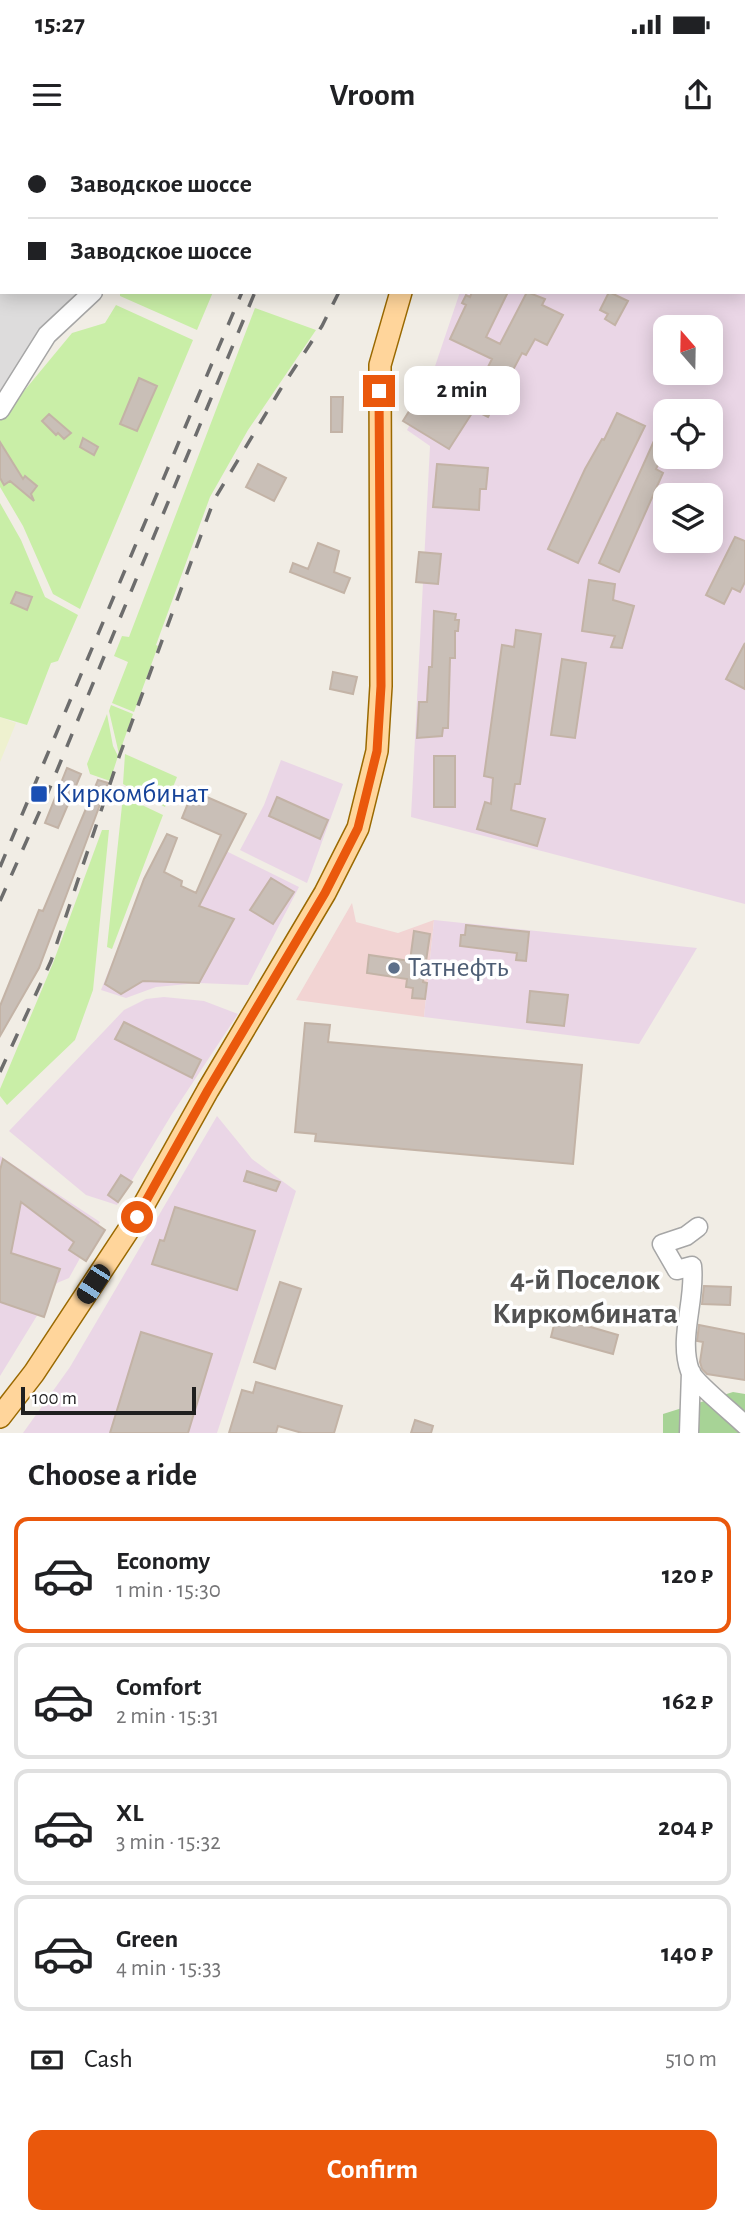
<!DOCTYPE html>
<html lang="en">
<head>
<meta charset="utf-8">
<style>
  :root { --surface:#fff; --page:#f6f6f6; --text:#202124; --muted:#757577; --line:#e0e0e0; --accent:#ea580c }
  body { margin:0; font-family:"Alegreya Sans",sans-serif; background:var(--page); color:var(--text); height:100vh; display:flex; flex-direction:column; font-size:26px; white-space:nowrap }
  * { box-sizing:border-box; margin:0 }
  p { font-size:23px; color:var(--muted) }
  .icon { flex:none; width:38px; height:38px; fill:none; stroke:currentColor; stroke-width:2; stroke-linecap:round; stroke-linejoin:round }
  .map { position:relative; height:1293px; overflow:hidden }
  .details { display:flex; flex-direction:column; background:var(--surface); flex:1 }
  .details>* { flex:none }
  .guide { position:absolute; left:0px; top:0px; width:746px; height:154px; box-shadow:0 4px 18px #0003; display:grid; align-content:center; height:154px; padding:0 28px; background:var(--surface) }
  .needle { width:46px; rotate:340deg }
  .fabs { position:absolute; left:653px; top:175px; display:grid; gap:14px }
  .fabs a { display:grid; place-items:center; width:70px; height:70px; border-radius:14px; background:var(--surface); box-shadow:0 4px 18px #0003; font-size:35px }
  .scale { position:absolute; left:21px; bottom:18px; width:175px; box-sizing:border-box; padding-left:7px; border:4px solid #1f1f1f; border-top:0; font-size:19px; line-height:24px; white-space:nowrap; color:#1f1f1f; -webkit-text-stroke:5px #fff; paint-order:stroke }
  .end { position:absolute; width:32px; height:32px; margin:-16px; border:9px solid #ea580c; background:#fff; box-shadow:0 0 0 4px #fff }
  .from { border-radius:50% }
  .bubble { position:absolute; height:49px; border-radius:14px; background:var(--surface); box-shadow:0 4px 18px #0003; font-size:23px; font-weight:700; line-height:49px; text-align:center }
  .car { position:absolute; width:21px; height:42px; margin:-21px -10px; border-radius:9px; box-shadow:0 0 5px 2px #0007; background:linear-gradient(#222 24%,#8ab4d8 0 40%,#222 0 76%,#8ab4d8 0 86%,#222 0) }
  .guide b { display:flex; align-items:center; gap:24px; height:66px; font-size:26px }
  .guide b+b { border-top:2px solid var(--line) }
  .guide i { width:18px; height:18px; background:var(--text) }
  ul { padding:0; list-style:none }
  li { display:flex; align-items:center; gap:21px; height:116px; margin:0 14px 10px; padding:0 14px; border:4px solid var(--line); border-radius:14px }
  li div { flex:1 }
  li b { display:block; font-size:26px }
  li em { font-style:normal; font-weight:700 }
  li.current { border-color:var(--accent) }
  li>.icon { width:63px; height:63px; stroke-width:1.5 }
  h2 { padding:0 28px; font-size:32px; line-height:84px }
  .pay { display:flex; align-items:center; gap:18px; height:77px; padding:0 28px; font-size:26px }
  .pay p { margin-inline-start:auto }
  .cta { display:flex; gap:14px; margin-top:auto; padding:14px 28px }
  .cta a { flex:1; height:80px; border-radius:14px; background:var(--accent); color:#fff; font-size:28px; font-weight:700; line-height:80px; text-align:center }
  .status { display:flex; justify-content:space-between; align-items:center; height:49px; padding:0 35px; background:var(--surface); direction:ltr }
  .status svg { height:19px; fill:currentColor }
  header { display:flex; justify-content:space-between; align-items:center; height:91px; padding:0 28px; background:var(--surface); font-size:32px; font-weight:700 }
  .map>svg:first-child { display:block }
  .residential { fill:#dddcdc }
  .commercial { fill:#f2d4d3 }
  .industrial { fill:#ead6e6; fill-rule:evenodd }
  .farmland { fill:#eef1cf }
  .grass { fill:#c9eea7 }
  .forest { fill:#a7d396 }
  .building { fill:#c9bfb7; stroke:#c3b3a6; stroke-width:2 }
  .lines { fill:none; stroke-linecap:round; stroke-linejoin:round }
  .minor-casing { stroke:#a6a6a6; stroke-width:21 }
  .major-casing { stroke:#9a6900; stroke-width:24 }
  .minor { stroke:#fff; stroke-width:18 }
  .major { stroke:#ffd59b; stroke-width:21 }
  .rail { stroke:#6d6d6d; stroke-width:3.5; stroke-dasharray:14 14; stroke-linecap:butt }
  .route { stroke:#ea580c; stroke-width:9 }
  .transit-dot { fill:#1a4fb4; stroke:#fff; stroke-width:2.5 }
  .service-dot { fill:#5c6f8a; stroke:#fff; stroke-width:2.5 }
  .labels { text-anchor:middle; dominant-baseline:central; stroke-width:7; stroke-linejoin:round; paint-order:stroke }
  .transit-label { font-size:28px; fill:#164399; stroke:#fff; text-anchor:start }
  .service-label { font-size:28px; fill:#4e5e75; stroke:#fff; text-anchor:start }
  .neighbourhood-label { font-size:30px; font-weight:bold; fill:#525252; stroke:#fff }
</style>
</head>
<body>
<div class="status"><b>15:27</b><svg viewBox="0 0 49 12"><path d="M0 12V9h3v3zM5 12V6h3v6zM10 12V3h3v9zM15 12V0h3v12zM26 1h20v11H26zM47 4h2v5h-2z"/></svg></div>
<header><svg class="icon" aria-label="menu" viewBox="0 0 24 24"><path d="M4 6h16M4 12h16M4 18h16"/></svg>Vroom<svg class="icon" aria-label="share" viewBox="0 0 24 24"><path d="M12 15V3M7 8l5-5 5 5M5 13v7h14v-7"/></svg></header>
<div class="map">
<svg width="745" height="1293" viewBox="0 0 745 1293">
  <rect width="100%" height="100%" fill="#f1ede5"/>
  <path class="residential" d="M0 0H156L2 2V152H78L0 274Z"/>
  <path class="commercial" d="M352 763 356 782 398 793 434 780 424 877 296 860Z"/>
  <path class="industrial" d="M515 0H745V764L411 677 430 306 407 290 424 259 460 152H744V2H515ZM665 187H710V233H665ZM665 271H710V317H665ZM665 355H710V401H665Z
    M281 620 343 644 307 743 240 710 264 665Z
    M226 711 299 747 248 845 199 843 156 847 126 858 101 850 145 739 199 766Z
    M434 780 697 808 639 904 424 877Z
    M164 857 204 861 238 874 172 974 117 1065 86 1055 9 991 124 870 146 859Z
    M217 976 252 1019 296 1051 217 1293H23L70 1227Z
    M0 1016 100 1082 69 1138 57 1143 0 1236Z"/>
  <path class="farmland" d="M0 577 16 583 0 622Z"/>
  <path class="grass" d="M120 152H213L197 190 120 156Z
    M116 165 193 200 80 469 53 454 23 386 0 347V280L72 193 105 183Z
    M255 168 316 190 248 290 210 357 156 505 158 506 134 572 112 563 128 522 114 516 122 496 129 497Z
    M0 363 21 400 45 457 78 475 58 521 51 523 27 585 0 577Z
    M111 565 133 574 119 614 109 571Z
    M107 574 113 606 118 616 110 641 90 634 87 624Z
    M125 614 177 637 165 667 123 644Z
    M123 656 163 675 112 809 107 807Z
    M102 690H109L93 850 75 900 7 965 0 956V949L53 823Z"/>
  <path class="forest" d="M733 1252 745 1254V1293H663V1274Z"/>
  <path class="building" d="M472 152H508L486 197 500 204 527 152 545 159 542 165 563 175 547 205 535 199 526 215 522 213 488 277 474 270 449 309 403 281 431 236 471 261 492 219 450 199 466 165 462 163 466 155 470 157Z
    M609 152 628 161 615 185 605 179 608 174 600 170Z
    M139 238 157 246 137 291 120 284Z
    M331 257H343L342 292H331Z
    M617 273 645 286 578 423 548 409 585 329 602 299 604 300Z
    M49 274 71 293 64 299 58 293 56 295 42 281Z
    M658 292 665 296V310L656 329 663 333 619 432 599 423Z
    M83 298 98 307 94 315 80 307Z
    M0 302 23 339 25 336 37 346 31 354 34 361 10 341 4 345 0 338Z
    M258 324 286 338 274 361 246 347Z
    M437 324 488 328 486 349H480L479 370 433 367Z
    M735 397 745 401V442L740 452 732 448 724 464 706 455Z
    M318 403 339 411 334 432 350 438 344 453 290 432 293 423 308 429Z
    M419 412 441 414 438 444 416 442Z
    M589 440 615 444 613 460 634 466 622 508 611 507 615 496 582 491Z
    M16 452 32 457 27 470 11 463Z
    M434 471 456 474 455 480H459L458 491H455V518H450L448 588H443L442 596 417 598 419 562H427L429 527H432Z
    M516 490 541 494 520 644H515L511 670 545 679 537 706 477 689 485 662 491 664 493 638 484 636 502 505 514 507Z
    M745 503V549L726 539Z
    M562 519 586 523 575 598 551 595Z
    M333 532 357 537 353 554 330 549Z
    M434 616H455V667H434Z
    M67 628 81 634 58 688 45 683Z
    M98 640 108 643 69 748 39 828 0 896V866L39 770 43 771Z
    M193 651 246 674 199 766 234 779 199 843 143 841 121 854 105 844 144 739 167 694 177 698 164 732 182 741 181 746 196 753 221 695 182 678Z
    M277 657 328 680 320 699 269 676Z
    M271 738 294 752 273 784 250 770Z
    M466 785 529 792 526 821 516 820 517 813 460 806 461 795H465Z
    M414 791 430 794 423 842 427 843 425 859 412 858 413 848 406 847 407 839 367 833 369 815 410 821Z
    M530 851 568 855 564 886 527 882Z
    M124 882 201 920 192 938 115 899Z
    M305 883 330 885 328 902 582 925 573 1024 315 1001 316 994 295 992Z
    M3 1019 105 1090 86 1121 69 1110 74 1102 21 1062 11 1113 60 1129 44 1177 0 1162V1030Z
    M247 1031 280 1042 276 1051 244 1041Z
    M121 1035 132 1042 118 1062 108 1055Z
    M175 1067 255 1091 237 1150 152 1124 160 1100 164 1101Z
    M280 1142 301 1149 275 1229 254 1222Z
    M704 1146 731 1147 730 1165 702 1164Z
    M556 1177 618 1195 613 1214 551 1197Z
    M699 1185 745 1194V1240L707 1234 702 1229 700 1222 703 1202 697 1201Z
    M141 1192 212 1214 188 1293H110Z
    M256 1242 342 1266 334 1293H302L278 1286 276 1293H229L242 1250 253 1253Z
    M415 1280 433 1286 431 1293H411Z"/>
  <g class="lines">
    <g class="minor-casing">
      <path id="minor" d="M160 2 161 0
        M0 270 47 195 93 152
        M698 1087 686 1096 662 1104 677 1130 692 1126C696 1160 678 1198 690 1231 694 1242 734 1274 745 1285
        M689 1293 691 1232"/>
    </g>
    <g class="major-casing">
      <path id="major" d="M455 2 456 0
        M0 1277 34 1233 137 1077 208 950 325 753 358 688 377 611 381 546 380 225 401 152"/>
    </g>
    <use href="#minor" class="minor"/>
    <use href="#major" class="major"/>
    <path class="rail" d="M293 2 294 0
      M305 2 306 0
      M318 2V0
      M404 2 405 0
      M0 727 242 152
      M0 761 46 657 255 152
      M0 932 51 821 119 617 214 360 280 250 322 186 339 152"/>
  </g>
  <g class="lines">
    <path class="route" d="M137 1077 208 950 325 753 358 688 377 611 381 546 379 251"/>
  </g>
  <rect class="transit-dot" x="30" y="645" width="18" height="18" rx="3.5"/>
  <circle class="service-dot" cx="394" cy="828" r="7"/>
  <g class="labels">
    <g class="transit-label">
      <text x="55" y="654">Киркомбинат</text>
    </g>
    <g class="service-label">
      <text x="408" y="828">Татнефть</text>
    </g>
    <g class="neighbourhood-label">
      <text x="585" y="1140">4-й Поселок<tspan x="585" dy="34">Киркомбината</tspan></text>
    </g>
  </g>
</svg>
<div class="fabs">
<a><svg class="needle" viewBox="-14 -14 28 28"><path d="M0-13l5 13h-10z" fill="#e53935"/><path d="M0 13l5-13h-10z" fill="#757577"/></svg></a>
<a><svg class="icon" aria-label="locate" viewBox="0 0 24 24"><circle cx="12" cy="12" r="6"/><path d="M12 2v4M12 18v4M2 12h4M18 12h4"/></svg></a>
<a><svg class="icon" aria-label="layers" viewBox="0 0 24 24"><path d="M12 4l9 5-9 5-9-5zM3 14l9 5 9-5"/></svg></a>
</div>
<div class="scale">100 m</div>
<i class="end from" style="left:137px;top:1077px"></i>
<i class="end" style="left:379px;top:251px"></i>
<div class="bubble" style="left:404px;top:226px;width:116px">2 min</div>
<i class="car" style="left:93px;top:1144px;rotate:213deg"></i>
<div class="guide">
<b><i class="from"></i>Заводское шоссе</b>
<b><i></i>Заводское шоссе</b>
</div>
</div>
<section class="details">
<h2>Choose a ride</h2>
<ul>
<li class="current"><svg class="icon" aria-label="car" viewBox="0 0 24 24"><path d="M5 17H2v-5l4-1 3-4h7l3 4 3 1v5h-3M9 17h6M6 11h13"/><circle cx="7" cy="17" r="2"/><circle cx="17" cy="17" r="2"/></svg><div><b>Economy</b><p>1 min · 15:30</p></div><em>120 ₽</em></li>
<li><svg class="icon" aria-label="car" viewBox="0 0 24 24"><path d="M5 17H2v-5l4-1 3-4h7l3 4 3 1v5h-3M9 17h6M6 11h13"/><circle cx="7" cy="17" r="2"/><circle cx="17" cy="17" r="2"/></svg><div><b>Comfort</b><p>2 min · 15:31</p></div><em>162 ₽</em></li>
<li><svg class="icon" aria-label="car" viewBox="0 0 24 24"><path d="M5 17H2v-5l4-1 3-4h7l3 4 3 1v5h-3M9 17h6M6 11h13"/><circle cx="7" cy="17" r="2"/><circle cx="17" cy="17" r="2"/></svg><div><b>XL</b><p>3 min · 15:32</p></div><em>204 ₽</em></li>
<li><svg class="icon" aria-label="car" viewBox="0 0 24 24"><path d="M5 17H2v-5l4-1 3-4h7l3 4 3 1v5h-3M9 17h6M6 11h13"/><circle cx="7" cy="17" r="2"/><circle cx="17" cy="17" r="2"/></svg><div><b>Green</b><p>4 min · 15:33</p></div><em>140 ₽</em></li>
</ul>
<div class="pay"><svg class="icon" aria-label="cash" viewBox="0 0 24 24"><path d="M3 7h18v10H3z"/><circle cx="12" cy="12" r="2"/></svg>Cash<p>510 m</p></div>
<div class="cta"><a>Confirm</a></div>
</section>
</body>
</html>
